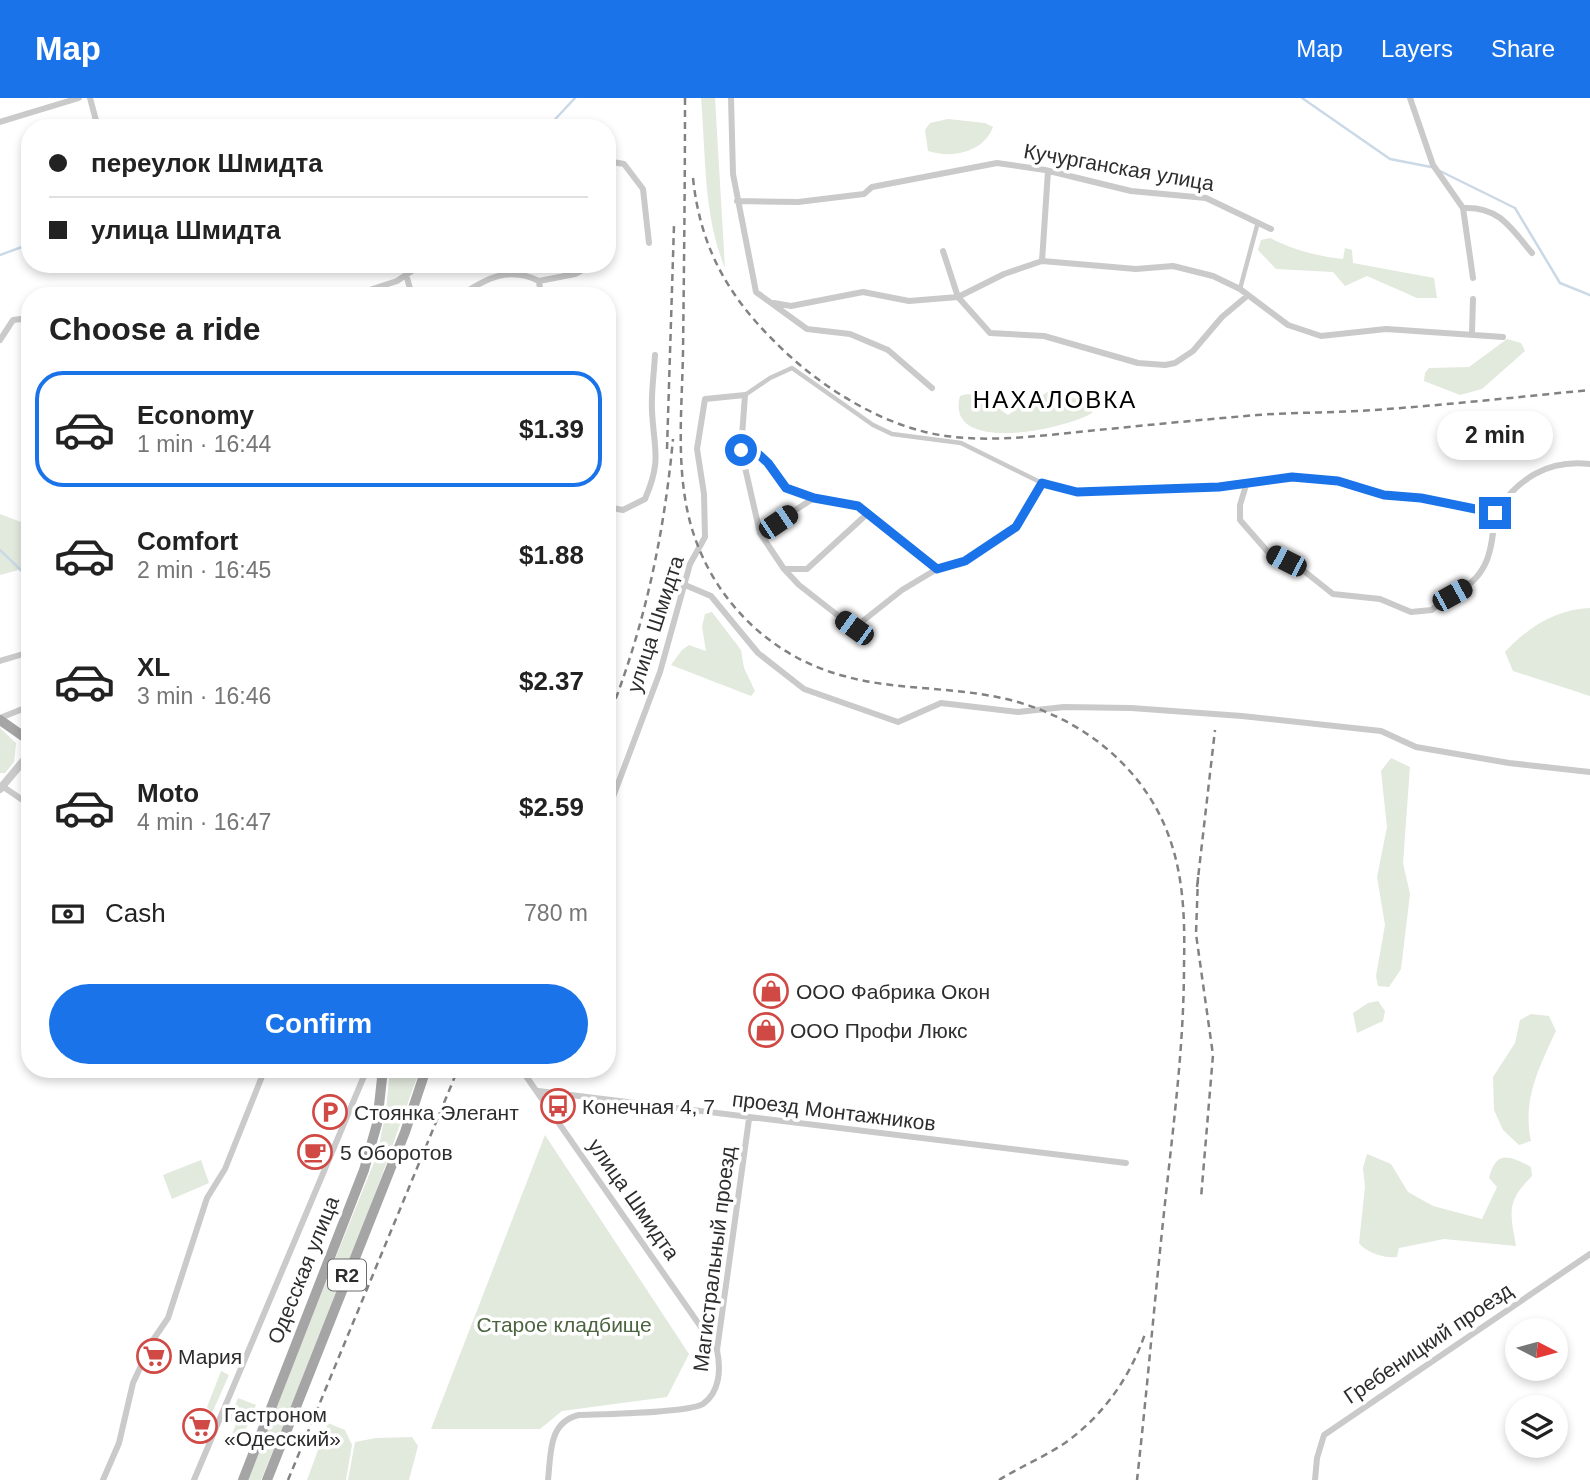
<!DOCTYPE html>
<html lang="en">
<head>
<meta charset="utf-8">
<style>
  :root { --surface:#fff; --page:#f2f2f2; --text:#222; --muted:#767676; --line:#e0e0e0; --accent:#1a73e8 }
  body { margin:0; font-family:Helvetica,sans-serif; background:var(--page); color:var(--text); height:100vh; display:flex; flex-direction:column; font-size:26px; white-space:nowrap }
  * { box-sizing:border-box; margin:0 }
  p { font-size:23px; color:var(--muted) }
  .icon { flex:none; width:38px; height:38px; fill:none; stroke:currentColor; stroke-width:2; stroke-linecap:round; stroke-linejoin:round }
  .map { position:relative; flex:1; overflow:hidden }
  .drawer { position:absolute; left:21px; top:189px; width:595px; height:791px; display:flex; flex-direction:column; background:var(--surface); border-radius:28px; box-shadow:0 4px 10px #0003 }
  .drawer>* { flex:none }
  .top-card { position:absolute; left:21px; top:21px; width:595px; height:154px; border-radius:28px; box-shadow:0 4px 10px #0003; display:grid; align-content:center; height:154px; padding:0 28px; background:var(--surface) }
  .needle { width:46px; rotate:96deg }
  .tools { position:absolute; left:1505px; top:1220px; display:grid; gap:14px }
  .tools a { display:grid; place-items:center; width:63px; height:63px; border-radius:50%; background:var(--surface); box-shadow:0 4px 10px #0003; font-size:35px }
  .end { position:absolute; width:32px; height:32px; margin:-16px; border:9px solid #1a73e8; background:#fff; box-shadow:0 0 0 4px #fff }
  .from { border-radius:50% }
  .bubble { position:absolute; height:49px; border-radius:24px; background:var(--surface); box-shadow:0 4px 10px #0003; font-size:23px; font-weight:600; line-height:49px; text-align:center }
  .car { position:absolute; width:21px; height:42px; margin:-21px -10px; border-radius:9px; box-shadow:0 0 5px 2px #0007; background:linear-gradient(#222 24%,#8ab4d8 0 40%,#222 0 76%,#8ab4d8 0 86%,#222 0) }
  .top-card b { display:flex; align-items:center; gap:24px; height:66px; font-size:26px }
  .top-card b+b { border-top:2px solid var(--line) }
  .top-card i { width:18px; height:18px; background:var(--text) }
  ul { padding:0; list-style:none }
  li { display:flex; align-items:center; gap:21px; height:116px; margin:0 14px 10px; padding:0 14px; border:4px solid transparent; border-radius:28px }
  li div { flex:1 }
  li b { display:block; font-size:26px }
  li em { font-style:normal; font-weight:600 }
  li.selected { border-color:var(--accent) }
  li>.icon { width:63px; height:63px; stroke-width:1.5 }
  h2 { padding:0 28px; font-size:32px; line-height:84px }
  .pay { display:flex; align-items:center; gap:18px; height:77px; padding:0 28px; font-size:26px }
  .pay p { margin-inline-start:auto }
  .action { display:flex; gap:14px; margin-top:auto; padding:14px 28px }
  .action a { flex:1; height:80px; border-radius:42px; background:var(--accent); color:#fff; font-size:28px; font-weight:600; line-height:80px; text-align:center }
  header { display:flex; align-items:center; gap:42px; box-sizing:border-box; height:98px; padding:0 35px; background:var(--accent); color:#fff }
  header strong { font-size:33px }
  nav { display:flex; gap:38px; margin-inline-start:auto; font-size:24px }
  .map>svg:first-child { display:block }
  .green { fill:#e2e9dd }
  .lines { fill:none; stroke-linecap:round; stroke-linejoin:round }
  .stream { stroke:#cbd9e7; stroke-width:2.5 }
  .pedestrian { stroke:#cacaca; stroke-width:4.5 }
  .minor { stroke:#cacaca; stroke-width:6 }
  .tertiary { stroke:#cacaca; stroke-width:8 }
  .primary { stroke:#a5a5a5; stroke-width:10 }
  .rail { stroke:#828282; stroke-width:2.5; stroke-dasharray:7 5; stroke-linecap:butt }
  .route { stroke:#1a73e8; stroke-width:9 }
  .labels { text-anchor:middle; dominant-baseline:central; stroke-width:7; stroke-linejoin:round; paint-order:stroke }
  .shield { fill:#fff; stroke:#6c6c6c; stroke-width:2 }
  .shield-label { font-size:19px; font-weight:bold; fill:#2d2d2d }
  .street-label { font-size:21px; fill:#2d2d2d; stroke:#fff }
  .poi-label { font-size:21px; fill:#2d2d2d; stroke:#fff; text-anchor:start }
  .park-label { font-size:21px; fill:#4d6440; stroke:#fff }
  .quarter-label { font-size:24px; letter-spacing:2px; fill:#000; stroke:#fff }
</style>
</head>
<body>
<header>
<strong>Map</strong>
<nav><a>Map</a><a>Layers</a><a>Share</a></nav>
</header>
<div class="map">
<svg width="1590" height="1382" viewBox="0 0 1590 1382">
  <rect width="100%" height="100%" fill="#fff"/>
  <path class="green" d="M701 0H715L725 170C703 117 706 56 701 0Z
    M948 21 985 25 993 29C984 54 952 61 928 53L925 32 930 25Z
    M1270 140C1294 152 1316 158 1343 161L1345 150 1352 152 1353 165 1434 180 1437 200H1417L1367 178 1345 188 1333 174 1276 171 1258 152 1261 142Z
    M1507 241 1521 245 1525 253 1482 291 1460 297 1424 283 1425 275 1429 270 1469 269Z
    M1050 292 1095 307 1092 315C1066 331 944 358 960 298 978 291 993 307 1008 317L1019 309 1027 308Z
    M0 416 21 424 30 443V469L0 477Z
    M1590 510V598L1513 573 1505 554C1527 530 1556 511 1590 510Z
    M712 514 741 552 744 570 755 593 751 598 671 567 682 552 689 547 706 553 702 529 705 516Z
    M0 630 16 645 14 664 5 675H0Z
    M1391 660 1410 669 1403 765 1410 796 1401 871 1389 889 1378 888 1376 878 1385 827 1377 779 1387 729 1381 673Z
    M1378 903 1385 913 1383 923 1357 935 1353 915 1368 905Z
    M1531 916 1549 918 1556 933C1539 969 1522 1003 1531 1043L1519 1047 1503 1032 1494 1012 1493 979 1515 945 1520 922Z
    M390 971H420L359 1141 261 1382H246L377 1057 386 1013Z
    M545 1037 689 1256 667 1299 562 1313 540 1331H431Z
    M1367 1056 1391 1066 1408 1094 1433 1108 1482 1121 1497 1089 1489 1080C1496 1052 1509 1057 1531 1069L1532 1078C1506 1104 1510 1114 1516 1148L1444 1141 1399 1150 1397 1159C1386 1161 1365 1154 1359 1145L1365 1089 1363 1070Z
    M201 1062 209 1085 172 1101 163 1077Z
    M221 1273 229 1277 212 1315 207 1309Z
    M238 1300 256 1307 241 1343 231 1339 236 1326 229 1322Z
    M328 1325 345 1332 352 1347 346 1382H307Z
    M412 1339 418 1348 409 1382H348L355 1344 376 1340Z"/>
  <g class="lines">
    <path class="stream" d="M1302 0 1390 61 1431 69
      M547 30 575 0
      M1440 73 1515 110 1560 185 1590 197
      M0 157 30 146
      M0 452 30 481"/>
    <path class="pedestrian" d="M1240 191 1258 124
      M745 297 770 280 792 270 873 327 892 336 961 345 1042 385"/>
    <path class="minor" d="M90 0 98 30
      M731 0 733 76 756 194 807 231 850 236 888 252 932 290
      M1410 0 1433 67 1463 110 1473 180
      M0 24 79 0
      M607 63 624 66 643 91 649 145
      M737 103 798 104 864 96 872 89 997 65 1045 72 1131 93 1206 100 1271 131
      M1463 110C1499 108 1511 130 1532 155
      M943 153 958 199 990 235 1044 238 1138 265 1165 267 1175 265 1193 253 1222 219 1247 198
      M1042 163 1048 73
      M406 176 412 198
      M539 183 575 176 594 166
      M351 198 397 183 422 166
      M460 198C486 180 509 168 539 183L541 198
      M774 205 791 208 863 194 909 203 958 199 1004 176 1042 163 1136 171 1173 168 1213 178 1240 191 1288 227 1321 238 1386 231 1503 239
      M1472 235 1473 201
      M0 242 13 222 21 221 30 227
      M743 343 768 365 786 390 814 400 858 408 937 471
      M1247 384 1240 407V422L1268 454 1304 473 1333 496 1380 501 1411 514 1432 512C1440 502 1448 500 1459 493 1490 476 1492 449 1495 415
      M607 409 623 412 645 401C662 362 654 352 652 313 651 295 654 276 655 257
      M760 435 814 400
      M784 471H807L867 416
      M685 487 711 498 758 555 804 591 898 624 941 605 1018 614 1064 609 1131 610 1242 618 1381 633 1416 649 1509 665 1590 674
      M0 563 30 554
      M0 620 30 608
      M2 688 30 707
      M607 715 660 574 690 466 705 439 704 396 697 351 705 301 745 297 741 352 760 435 784 471 799 487 854 530 902 492 937 471 965 463 1015 429 1042 385 1077 394 1218 389 1291 379 1338 383 1384 397 1421 400 1495 415C1518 381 1547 361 1590 366
      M521 971 717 1252
      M538 993 1126 1065
      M103 1382 119 1345 133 1285 153 1242 168 1220 207 1100 225 1071 265 971
      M194 1382 367 971
      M548 1382C551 1356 548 1324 579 1317 601 1316 688 1315 703 1306 720 1294 721 1271 717 1252L749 1021
      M1315 1382 1317 1360 1324 1337 1590 1156"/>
    <path class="tertiary" d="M0 691 30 655"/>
    <path class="primary" d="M0 622 30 643
      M243 1382 364 1072 377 1026 383 971
      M267 1382 405 1034 426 971"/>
    <path class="rail" d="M685 0C685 85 684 170 683 254 682 313 675 374 692 431 714 503 771 559 844 578 890 591 939 589 986 597 1062 609 1132 654 1164 726 1184 772 1185 819 1184 867 1184 942 1175 1013 1167 1087 1156 1185 1148 1284 1137 1382
      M693 80C700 147 726 195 773 242 813 283 869 320 925 334 976 346 1028 339 1078 334 1138 328 1198 322 1257 317 1296 314 1335 315 1374 312 1446 307 1518 299 1590 292
      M667 351 674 127
      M607 623C644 532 664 438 673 341
      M1198 779 1196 836 1213 957 1201 1100
      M1197 789 1215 632
      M288 1382 458 971
      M999 1382C1020 1369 1044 1359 1065 1345 1104 1317 1131 1278 1146 1233"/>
  </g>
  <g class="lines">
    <path class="route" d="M741 352 743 342 768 365 786 390 814 400 858 408 937 471 965 463 1016 429 1042 385 1077 394 1219 389 1292 379 1338 383 1384 397 1421 400 1495 415"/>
  </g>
  <defs>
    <g id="shop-ring" transform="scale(1.75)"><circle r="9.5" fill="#fff" stroke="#d04944" stroke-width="1.5"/><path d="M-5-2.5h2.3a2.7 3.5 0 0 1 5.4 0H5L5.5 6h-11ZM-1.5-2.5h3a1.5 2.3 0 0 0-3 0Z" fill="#d04944"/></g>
    <g id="bus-ring" transform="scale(1.75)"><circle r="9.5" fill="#fff" stroke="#d04944" stroke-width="1.5"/><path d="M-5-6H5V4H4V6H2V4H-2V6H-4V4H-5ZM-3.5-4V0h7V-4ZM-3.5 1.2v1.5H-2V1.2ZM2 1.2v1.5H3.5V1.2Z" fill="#d04944"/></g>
    <g id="parking-ring" transform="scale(1.75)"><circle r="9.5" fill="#fff" stroke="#d04944" stroke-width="1.5"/><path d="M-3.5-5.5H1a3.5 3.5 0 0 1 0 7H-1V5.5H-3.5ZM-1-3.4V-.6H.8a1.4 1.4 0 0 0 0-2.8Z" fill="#d04944"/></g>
    <g id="cafe-ring" transform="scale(1.75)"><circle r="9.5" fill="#fff" stroke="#d04944" stroke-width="1.5"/><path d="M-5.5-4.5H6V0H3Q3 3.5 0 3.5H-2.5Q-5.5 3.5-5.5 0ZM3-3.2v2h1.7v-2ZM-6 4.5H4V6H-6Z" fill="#d04944"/></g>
    <g id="supermarket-ring" transform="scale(1.75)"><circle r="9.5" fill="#fff" stroke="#d04944" stroke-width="1.5"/><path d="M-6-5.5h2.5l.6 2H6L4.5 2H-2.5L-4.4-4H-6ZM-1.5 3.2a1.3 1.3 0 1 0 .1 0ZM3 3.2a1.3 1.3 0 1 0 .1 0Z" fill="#d04944"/></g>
  </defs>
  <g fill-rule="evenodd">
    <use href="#shop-ring" x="771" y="893"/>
    <use href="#shop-ring" x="766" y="932"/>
    <use href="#bus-ring" x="558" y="1008"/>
    <use href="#parking-ring" x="330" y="1014"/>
    <use href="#cafe-ring" x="315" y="1054"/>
    <use href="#supermarket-ring" x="154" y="1258"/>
    <use href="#supermarket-ring" x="200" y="1328"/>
  </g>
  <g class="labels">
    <rect class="shield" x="328" y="1161.5" width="38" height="31" rx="5"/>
    <g class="shield-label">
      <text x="347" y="1177">R2</text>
    </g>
    <g class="street-label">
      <text transform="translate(1119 69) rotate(10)">Кучурганская улица</text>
      <text transform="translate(655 526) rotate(-72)">улица Шмидта</text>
      <text transform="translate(834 1013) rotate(7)">проезд Монтажников</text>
      <text transform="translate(634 1101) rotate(55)">улица Шмидта</text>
      <text transform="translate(714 1161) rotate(-83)">Магистральный проезд</text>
      <text transform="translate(303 1172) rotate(-68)">Одесская улица</text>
      <text transform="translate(1428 1245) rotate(-34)">Гребеницкий проезд</text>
    </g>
    <g class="poi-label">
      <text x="796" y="893">ООО Фабрика Окон</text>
      <text x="790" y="932">ООО Профи Люкс</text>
      <text x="582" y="1008">Конечная 4, 7</text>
      <text x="354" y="1014">Стоянка Элегант</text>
      <text x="340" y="1054">5 Оборотов</text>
      <text x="178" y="1258">Мария</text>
      <text x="224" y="1316">Гастроном<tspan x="224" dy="24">«Одесский»</tspan></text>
    </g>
    <g class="park-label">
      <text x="564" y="1226">Старое кладбище</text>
    </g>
    <g class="quarter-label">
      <text x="1055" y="301">НАХАЛОВКА</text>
    </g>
  </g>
</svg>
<div class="tools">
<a><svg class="needle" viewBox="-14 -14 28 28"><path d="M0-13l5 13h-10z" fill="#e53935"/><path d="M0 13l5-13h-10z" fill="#767676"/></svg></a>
<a><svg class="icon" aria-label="layers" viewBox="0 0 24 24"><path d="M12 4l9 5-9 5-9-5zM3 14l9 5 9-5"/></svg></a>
</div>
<i class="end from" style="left:741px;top:352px"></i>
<i class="end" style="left:1495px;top:415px"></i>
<div class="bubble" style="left:1437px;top:313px;width:116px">2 min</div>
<i class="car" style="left:778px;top:424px;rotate:56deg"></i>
<i class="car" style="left:1286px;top:463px;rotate:297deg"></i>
<i class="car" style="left:1452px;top:497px;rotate:61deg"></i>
<i class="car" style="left:854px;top:530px;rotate:306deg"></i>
<div class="top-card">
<b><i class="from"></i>переулок Шмидта</b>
<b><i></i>улица Шмидта</b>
</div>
<section class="drawer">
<h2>Choose a ride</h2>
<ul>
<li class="selected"><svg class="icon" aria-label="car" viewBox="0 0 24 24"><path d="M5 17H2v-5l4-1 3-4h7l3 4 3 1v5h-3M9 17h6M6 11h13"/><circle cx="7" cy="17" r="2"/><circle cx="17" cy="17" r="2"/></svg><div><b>Economy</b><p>1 min · 16:44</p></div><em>$1.39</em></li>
<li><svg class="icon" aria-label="car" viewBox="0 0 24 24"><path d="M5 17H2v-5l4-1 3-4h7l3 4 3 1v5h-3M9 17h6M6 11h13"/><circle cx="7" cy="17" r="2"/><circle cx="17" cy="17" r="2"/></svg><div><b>Comfort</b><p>2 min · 16:45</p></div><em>$1.88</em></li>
<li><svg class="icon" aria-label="car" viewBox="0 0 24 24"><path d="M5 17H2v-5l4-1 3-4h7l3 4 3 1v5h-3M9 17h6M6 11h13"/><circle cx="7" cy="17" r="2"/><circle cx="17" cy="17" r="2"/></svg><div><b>XL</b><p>3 min · 16:46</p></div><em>$2.37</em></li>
<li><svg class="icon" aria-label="car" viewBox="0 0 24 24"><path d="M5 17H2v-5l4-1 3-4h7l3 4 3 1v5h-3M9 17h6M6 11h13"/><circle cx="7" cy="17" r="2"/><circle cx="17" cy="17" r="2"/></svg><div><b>Moto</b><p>4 min · 16:47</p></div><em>$2.59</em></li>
</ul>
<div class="pay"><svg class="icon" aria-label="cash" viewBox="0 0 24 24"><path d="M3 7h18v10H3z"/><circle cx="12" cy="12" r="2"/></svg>Cash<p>780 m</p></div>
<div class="action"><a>Confirm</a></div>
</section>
</div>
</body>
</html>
